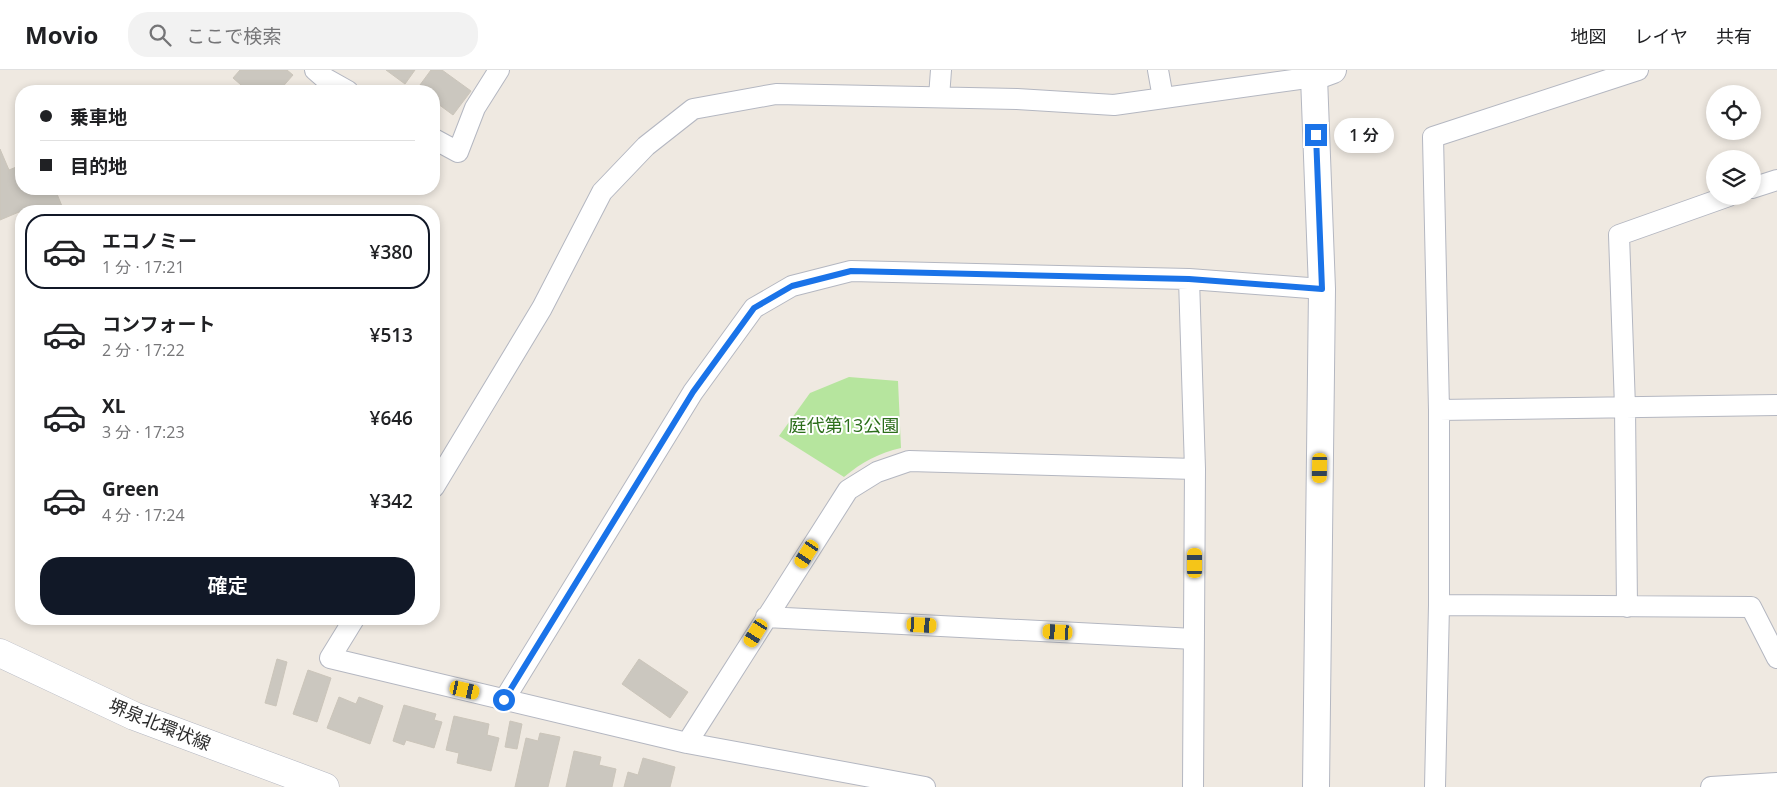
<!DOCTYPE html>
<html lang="ja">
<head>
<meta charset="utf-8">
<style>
  :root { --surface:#fff; --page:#f2f2f2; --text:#202124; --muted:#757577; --line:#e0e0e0; --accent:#111827 }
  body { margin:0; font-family:"Open Sans","Noto Sans JP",sans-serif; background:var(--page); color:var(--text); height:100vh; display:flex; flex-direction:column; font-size:19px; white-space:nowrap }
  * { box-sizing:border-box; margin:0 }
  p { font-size:16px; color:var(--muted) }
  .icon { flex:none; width:28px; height:28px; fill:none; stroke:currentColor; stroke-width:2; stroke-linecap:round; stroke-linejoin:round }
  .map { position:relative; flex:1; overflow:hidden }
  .panel { position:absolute; left:15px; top:135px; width:425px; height:420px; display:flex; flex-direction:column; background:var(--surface); border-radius:20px; box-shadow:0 2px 8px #0003 }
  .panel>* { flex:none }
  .top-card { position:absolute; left:15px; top:15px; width:425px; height:110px; border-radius:20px; box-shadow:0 2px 8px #0003; display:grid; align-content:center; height:110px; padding:0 25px; background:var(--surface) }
  .tools { position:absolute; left:1706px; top:15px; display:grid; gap:10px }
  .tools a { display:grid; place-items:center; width:55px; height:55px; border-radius:50%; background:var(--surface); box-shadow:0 2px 8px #0003; font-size:25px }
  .end { position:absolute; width:22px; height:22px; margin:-11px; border:6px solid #1a73e8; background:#fff; box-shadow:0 0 0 2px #fff }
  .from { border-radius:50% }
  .bubble { position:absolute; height:35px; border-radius:18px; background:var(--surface); box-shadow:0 2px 8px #0003; font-size:16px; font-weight:600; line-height:35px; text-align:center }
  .car { position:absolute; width:15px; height:30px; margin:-15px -8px; border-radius:6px; box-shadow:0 0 4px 1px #0007; background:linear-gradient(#f5c518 24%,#345 0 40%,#f5c518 0 76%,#345 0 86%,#f5c518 0) }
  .top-card b { display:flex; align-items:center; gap:18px; height:48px; font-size:19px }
  .top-card b+b { border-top:1px solid var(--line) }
  .top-card i { width:12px; height:12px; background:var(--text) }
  ul { padding:9px 0 0; list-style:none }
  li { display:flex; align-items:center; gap:15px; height:75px; margin:0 10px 8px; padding:0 15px; border:2px solid transparent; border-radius:20px }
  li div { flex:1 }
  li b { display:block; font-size:19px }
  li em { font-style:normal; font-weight:600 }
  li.selected { border-color:var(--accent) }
  li>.icon { width:45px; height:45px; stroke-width:1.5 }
  .button { display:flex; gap:10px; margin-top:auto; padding:10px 25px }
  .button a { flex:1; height:58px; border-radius:20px; background:var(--accent); color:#fff; font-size:20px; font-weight:600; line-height:58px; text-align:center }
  header { display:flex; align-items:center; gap:30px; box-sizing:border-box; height:70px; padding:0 25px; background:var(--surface); border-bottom:1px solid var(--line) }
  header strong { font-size:24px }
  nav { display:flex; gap:28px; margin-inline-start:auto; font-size:18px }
  .search { width:350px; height:45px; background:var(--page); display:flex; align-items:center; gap:12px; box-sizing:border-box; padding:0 18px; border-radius:20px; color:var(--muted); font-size:19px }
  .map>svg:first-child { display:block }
  .green { fill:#b6e59e }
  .building { fill:#cbc7bf; stroke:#cbc5ba }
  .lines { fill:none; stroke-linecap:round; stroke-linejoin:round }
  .minor-casing { stroke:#b4b7c1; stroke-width:22 }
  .tertiary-casing { stroke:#b4b7c1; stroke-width:28 }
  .secondary-casing { stroke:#b4b7c1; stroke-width:29 }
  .minor { stroke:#fff; stroke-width:20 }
  .tertiary { stroke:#fff; stroke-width:26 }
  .secondary { stroke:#fff; stroke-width:28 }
  .route { stroke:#1a73e8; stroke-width:6 }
  .labels { text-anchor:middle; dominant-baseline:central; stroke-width:4; stroke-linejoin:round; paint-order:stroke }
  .park-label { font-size:18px; fill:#2c6e1b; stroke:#fff }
  .street-label { font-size:18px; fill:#2e2e2e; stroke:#fff }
</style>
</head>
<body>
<header>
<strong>Movio</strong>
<div class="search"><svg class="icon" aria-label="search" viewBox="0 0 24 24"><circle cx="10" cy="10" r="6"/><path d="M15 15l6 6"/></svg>ここで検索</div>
<nav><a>地図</a><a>レイヤ</a><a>共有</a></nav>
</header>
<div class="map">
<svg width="1777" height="717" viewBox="0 0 1777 717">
  <rect width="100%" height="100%" fill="#efe9e1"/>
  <path class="green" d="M849 307 898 311 901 378C879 383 862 392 844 407L779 366 810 323Z"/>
  <path class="building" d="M240 0H287L293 5 279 21H248L233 8Z
    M386 0H415L405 14Z
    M431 0H442L471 21 453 45 434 31V21H420L417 19Z
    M0 79 9 100 21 95V119H68L57 124 64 141H21V148L19 142 0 150Z
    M277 589 287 592 276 636 265 633Z
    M639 589 688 622 670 648 622 614Z
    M308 600 331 608 317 652 293 644Z
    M339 627 356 634 359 627 383 636 370 674 327 658Z
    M404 635 436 644 434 650 442 652 434 678 406 670 404 675 393 671Z
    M454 646 489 654 487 665 499 668 491 701 457 693 459 683 446 680Z
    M510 651 522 654 517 679 505 677Z
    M540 663 560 667 548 717H515L526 668 538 671Z
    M574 681 601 687 599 695 616 699 612 717H566Z
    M643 688 675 697 670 717H624L628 702 638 705Z"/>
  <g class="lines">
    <g class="minor-casing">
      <path id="minor" d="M315 0 323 7 348 21
        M1158 0 1163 28
        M939 27 941 0
        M434 69 458 82 475 38 499 0
        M1752 118 1777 110
        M1189 209 1195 399 1193 717
        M1439 340 1777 335
        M434 417 542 238 602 122 646 76 693 39 776 24 1017 29 1114 35 1314 7
        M1439 535 1751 537 1777 588
        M1627 537 1625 337 1619 165 1729 126
        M766 547 1194 569
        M354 549 330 588 687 673 925 717
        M504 630 693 322 754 238 792 216 851 201 1189 209 1322 219
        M687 673 848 420 877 402 909 391 1195 399
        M1435 717 1439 535V340L1433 67 1638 0
        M1711 717 1777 713"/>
    </g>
    <g class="tertiary-casing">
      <path id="tertiary" d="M1316 717 1322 219 1314 7 1333 0"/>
    </g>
    <g class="secondary-casing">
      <path id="secondary" d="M0 583 134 646 325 717"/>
    </g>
    <use href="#minor" class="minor"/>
    <use href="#tertiary" class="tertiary"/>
    <use href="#secondary" class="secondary"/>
  </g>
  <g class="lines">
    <path class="route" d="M504 630 693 322 754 238 792 216 851 201 1189 209 1322 219 1316 65"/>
  </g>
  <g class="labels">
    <g class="park-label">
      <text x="844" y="355">庭代第13公園</text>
    </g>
    <g class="street-label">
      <text transform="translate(160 654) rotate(22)">堺泉北環状線</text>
    </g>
  </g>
</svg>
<div class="tools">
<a><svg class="icon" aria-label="locate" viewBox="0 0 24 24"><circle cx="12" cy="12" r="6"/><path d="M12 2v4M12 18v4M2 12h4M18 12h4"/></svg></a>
<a><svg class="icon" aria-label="layers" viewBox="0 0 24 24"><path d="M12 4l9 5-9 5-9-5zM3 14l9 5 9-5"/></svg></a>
</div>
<i class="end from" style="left:504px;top:630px"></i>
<i class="end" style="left:1316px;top:65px"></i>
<div class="bubble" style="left:1334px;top:48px;width:60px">1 分</div>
<i class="car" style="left:1320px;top:398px;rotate:181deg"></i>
<i class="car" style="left:807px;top:484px;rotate:213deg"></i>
<i class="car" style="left:1195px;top:493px;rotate:0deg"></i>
<i class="car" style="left:922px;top:555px;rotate:93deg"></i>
<i class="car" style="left:1058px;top:562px;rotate:273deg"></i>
<i class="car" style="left:756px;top:563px;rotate:212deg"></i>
<i class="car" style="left:465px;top:620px;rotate:103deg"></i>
<div class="top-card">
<b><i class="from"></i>乗車地</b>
<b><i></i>目的地</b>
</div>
<section class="panel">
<ul>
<li class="selected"><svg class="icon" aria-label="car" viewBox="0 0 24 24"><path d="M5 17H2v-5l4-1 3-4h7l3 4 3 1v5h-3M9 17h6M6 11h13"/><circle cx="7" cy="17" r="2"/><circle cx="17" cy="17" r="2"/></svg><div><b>エコノミー</b><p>1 分 · 17:21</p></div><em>¥380</em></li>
<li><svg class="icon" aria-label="car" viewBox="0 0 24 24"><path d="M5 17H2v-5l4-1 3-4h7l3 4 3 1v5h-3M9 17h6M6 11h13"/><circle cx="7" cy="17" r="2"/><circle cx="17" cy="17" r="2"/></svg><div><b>コンフォート</b><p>2 分 · 17:22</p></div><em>¥513</em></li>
<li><svg class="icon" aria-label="car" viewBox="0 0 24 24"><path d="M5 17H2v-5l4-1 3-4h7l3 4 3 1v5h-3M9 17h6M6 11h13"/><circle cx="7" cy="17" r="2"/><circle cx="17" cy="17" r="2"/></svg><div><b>XL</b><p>3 分 · 17:23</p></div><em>¥646</em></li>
<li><svg class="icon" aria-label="car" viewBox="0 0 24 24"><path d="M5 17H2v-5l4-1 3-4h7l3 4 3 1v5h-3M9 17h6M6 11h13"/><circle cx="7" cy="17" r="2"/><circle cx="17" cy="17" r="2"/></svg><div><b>Green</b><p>4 分 · 17:24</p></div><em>¥342</em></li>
</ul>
<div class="button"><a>確定</a></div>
</section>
</div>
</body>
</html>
